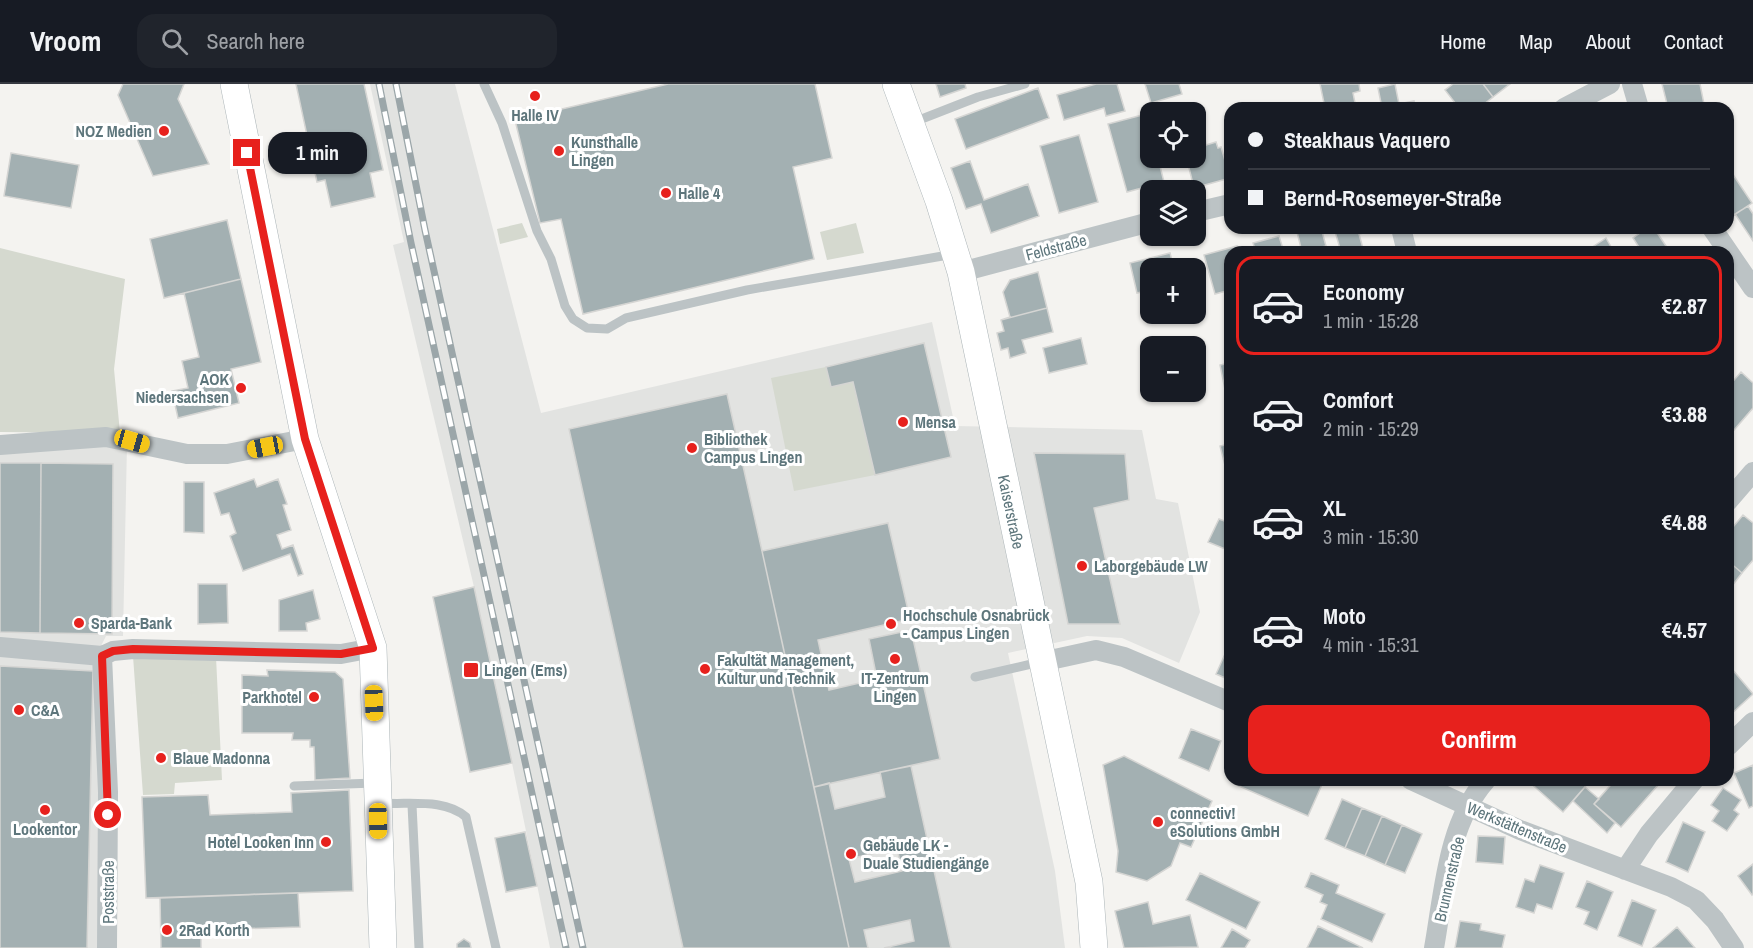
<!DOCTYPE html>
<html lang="en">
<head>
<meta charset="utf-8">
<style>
  :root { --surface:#171b24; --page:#20242c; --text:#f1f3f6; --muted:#9ea1a6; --line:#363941; --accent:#e7211d }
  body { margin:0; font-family:"Archivo Narrow",sans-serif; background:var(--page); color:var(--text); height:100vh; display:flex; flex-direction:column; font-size:22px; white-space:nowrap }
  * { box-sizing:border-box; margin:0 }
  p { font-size:20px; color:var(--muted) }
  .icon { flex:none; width:33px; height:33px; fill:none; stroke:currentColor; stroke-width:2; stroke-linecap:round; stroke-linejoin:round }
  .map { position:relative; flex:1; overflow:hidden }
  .panel { position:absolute; left:1224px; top:162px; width:510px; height:540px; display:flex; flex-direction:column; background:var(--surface); border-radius:18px; box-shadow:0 2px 4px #0004 }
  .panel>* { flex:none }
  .top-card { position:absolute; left:1224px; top:18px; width:510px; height:132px; border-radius:18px; box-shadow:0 2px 4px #0004; display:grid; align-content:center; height:132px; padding:0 24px; background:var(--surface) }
  .buttons { position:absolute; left:1140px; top:18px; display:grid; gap:12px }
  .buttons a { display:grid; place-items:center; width:66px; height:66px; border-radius:12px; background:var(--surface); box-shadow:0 2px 4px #0004; font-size:30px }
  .end { position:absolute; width:27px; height:27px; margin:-14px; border:8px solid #e7211d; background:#fff; box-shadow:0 0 0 3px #fff }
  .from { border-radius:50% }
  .bubble { position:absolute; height:42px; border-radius:18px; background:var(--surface); box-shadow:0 2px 4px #0004; font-size:20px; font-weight:800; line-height:42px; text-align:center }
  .car { position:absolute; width:18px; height:36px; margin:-18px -9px; border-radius:8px; box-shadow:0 0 4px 2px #0007; background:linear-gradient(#f5c518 24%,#345 0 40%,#f5c518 0 76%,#345 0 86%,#f5c518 0) }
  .top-card b { display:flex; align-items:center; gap:21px; height:57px; font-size:22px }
  .top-card b+b { border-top:2px solid var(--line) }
  .top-card i { width:15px; height:15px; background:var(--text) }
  ul { padding:10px 0 0; list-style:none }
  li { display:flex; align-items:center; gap:18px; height:99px; margin:0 12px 9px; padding:0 12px; border:3px solid transparent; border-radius:18px }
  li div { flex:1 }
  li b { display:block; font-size:22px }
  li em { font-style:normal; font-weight:800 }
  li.on { border-color:var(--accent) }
  li>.icon { width:54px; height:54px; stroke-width:1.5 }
  .action { display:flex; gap:12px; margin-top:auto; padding:12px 24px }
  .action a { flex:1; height:69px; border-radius:18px; background:var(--accent); color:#fff; font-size:24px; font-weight:800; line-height:69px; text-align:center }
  header { display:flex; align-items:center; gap:36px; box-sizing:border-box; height:84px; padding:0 30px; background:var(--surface); border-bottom:2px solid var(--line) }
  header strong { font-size:28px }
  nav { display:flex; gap:33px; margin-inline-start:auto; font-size:21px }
  .search { width:420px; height:54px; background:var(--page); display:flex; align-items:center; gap:15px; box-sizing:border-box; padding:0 21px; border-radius:18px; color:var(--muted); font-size:22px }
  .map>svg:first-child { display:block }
  .built { fill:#e2e3e1 }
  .green { fill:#d5d9cf }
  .building { fill:#a3b0b2; stroke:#d5d5d3; stroke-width:1.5; fill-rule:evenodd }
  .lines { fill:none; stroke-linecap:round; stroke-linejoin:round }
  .secondary-casing { stroke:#acb5b8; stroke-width:28 }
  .lane { stroke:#bcc3c5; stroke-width:9 }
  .street { stroke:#bcc3c5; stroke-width:20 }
  .secondary { stroke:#fff; stroke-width:27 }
  .rail-casing { stroke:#9ba6a9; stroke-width:7 }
  .rail { stroke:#fff; stroke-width:4.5; stroke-dasharray:14; stroke-linecap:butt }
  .route { stroke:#e7211d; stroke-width:8 }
  .poi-dot { fill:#e7211d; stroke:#fff; stroke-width:2 }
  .labels { text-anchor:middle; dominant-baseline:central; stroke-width:6; stroke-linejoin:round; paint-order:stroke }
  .poi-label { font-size:16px; font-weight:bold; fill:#5e767c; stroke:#fff; text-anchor:start }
  .street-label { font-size:16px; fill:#5e767c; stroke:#fff }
</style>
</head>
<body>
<header>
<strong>Vroom</strong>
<div class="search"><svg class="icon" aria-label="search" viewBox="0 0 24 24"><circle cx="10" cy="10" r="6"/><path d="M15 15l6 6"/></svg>Search here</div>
<nav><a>Home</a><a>Map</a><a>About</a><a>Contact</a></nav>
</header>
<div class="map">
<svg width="1753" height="864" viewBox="0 0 1753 864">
  <rect width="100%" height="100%" fill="#f4f3f0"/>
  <path class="built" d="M370 0H455L541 329 932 238 955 342 1142 346 1156 415 1178 419 1200 528 1179 579 1122 554 1087 552 1008 569 1055 787 1065 864H550L512 679 470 688 433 513 474 503 393 161 404 158Z
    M127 360 123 552H106L99 566 100 864H87L92 587 0 582V367Z"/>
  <path class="green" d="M522 139 528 153 500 160 497 145Z
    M856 139 864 169 827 176 820 148Z
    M0 164 125 195 114 285 120 349 0 348Z
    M826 283 831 303 853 298 875 391 794 407 771 294Z
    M133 572 216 573 222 696 175 699 174 710 143 711Z"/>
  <path class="building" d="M123 0H184L178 15 209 80 153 92 118 11Z
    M296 0H364L383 86 370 89 375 113 331 123 325 96 317 98Z
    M668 0H815L832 74 793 83 814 175 583 230 561 135 540 139 515 36Z
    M936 0H965L966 4 940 13Z
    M1096 0H1117L1125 27 1106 32 1104 24 1064 36 1057 11Z
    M1145 0H1179L1182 10 1151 19Z
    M1320 0H1359L1360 7 1353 9 1356 24H1325Z
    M1395 0 1399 20 1414 17 1415 24H1382L1378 4Z
    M1453 0H1483L1493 13 1479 24H1459L1445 6Z
    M1483 0H1510L1493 13Z
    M1662 0H1700L1704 20 1668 24Z
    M1038 4 1049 34 966 65 955 35Z
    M1146 30 1150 47V74H1158L1164 98 1127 108 1108 40Z
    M1079 51 1098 118 1059 129 1040 62Z
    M1205 54 1206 61 1216 58 1218 64 1221 63 1230 94 1194 104 1187 76 1196 74V56Z
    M11 69 79 81 71 124 4 112Z
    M970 77 984 116 1028 100 1039 132 991 149 981 120 966 125 951 84Z
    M1728 83 1752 119 1728 135Z
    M1748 122 1753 130V157L1735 130Z
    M227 136 241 195 164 214 150 155Z
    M1296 144H1321L1326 162 1302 168Z
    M1334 144H1372L1373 147 1359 150 1364 168H1341Z
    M1647 144H1654L1670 168H1642L1633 154Z
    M1279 152 1284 168H1256L1253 159Z
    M1606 154 1614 168H1585Z
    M1237 162 1239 168H1230V206L1215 210 1204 171Z
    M1170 169 1174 184H1150V206L1137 209 1130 179Z
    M1038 188 1047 224 1001 236 1010 233 1003 208 1010 196Z
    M241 195 261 278 231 285 239 319 178 334 172 307 188 304 182 277 199 273 184 209Z
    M1047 224 1053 248 1022 256 1026 269 1010 274 1008 264 1001 266 997 249 1004 247 1001 236Z
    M1081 254 1087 280 1049 289 1043 264Z
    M924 259 951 373 875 391 853 298 831 303 826 283Z
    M1230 279V309L1226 310 1220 281Z
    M1741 288 1753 299V324L1728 353V303Z
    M727 310 762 467 849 864H683L569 345Z
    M1230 360V384L1226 385 1220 362Z
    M1034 369 1125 370 1129 416 1094 424 1120 540H1068Z
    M0 379H41L40 549 0 548Z
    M41 379 113 380 112 550 40 549Z
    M254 395 257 403 278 395 287 420 283 421 291 446 277 451 282 465 293 461 303 490 298 492 290 470 243 487 230 452 236 449 229 429 221 431 214 409Z
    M184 398H204V449L184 448Z
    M1743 431 1753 439V476L1742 489 1728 477V449Z
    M1219 435 1230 439V467L1208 458Z
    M888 439 910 535 818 556 829 606 877 595 869 555 911 546 940 675 814 703 762 467Z
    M1728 477 1742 489 1728 507Z
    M198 500H227L228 539 198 540Z
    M474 503 512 679 470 688 433 513Z
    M313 506 320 535 306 539 307 547H279V516Z
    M1230 559V596L1216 590Z
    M0 582 93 587 87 864H0Z
    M1732 585 1753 610 1730 631 1728 629V589Z
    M267 586 335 588 343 595 350 694 315 696 314 663H310V656H292L293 649H242V591L268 592Z
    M1191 645 1221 657 1209 687 1179 674Z
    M1124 672 1212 717 1191 763 1180 759 1171 782 1147 797 1116 788 1118 767 1103 681Z
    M1753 681V722L1749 724 1734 689Z
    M911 682 951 864H884L914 857 910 836 864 846 868 864H849L814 703 829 699 835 725 885 713 880 688ZM897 764 902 787 855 798 849 775Z
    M1236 696H1324L1308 732 1234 700Z
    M1527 696H1589L1590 697 1563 728Z
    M1615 696H1654L1659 700 1621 743 1594 720Z
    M1585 703 1599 715 1594 720 1615 739 1607 749 1573 717Z
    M1723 704 1741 716 1734 726 1739 730 1727 747 1712 737 1719 727 1711 721Z
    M349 706 353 807 146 814 142 713 208 711 210 731 292 728 291 709Z
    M1342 715 1362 724 1345 764 1325 755Z
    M1362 724 1382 732 1365 772 1345 764Z
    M1382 732 1402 741 1385 781 1365 772Z
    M1683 738 1705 748 1688 788 1666 778Z
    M1402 741 1422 750 1405 789 1385 781Z
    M525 748 537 802 506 808 495 754Z
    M1478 752 1505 753 1503 780 1476 778Z
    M1753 780V810L1752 811 1738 792Z
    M1540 781 1564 789 1552 825 1537 820 1534 829 1516 823 1525 795 1534 798Z
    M1200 789 1260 818 1246 845 1186 816Z
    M1311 789 1339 801 1336 809 1385 830 1372 858 1321 835 1327 821 1320 818 1323 811 1305 803Z
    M1587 797 1613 808 1597 846 1584 840 1589 828 1576 823Z
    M298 809 300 843 201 846V864H161L160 814Z
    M1632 816 1656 826 1642 862 1618 852Z
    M1148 818 1153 840 1190 831 1198 863 1124 864 1115 827Z
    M1460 837 1481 840 1480 846 1505 851 1502 864H1455Z
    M1318 842 1363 864H1307Z
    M1677 843 1695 864H1653Z
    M1232 845 1250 856 1245 864H1221Z
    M464 855 470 859 471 864H457V860Z"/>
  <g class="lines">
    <g class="secondary-casing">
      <g id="secondary">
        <path d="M234 0 305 355 373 564 383 864"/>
        <path id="s1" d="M896 0 939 117 961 188 1089 798 1094 864"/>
      </g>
    </g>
    <path class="lane" d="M484 0 502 39 537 147 551 175 565 222 573 235 587 244 607 245 626 234 747 206 954 170
      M914 38 978 13 1025 0
      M975 593 1040 578
      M294 702 374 699
      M382 719C409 721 444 714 466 733L496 864
      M412 721 419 864"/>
    <path class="street" d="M1632 0 1639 24
      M1564 24 1610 0
      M1196 128 1230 120
      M1401 144 1407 168
      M1712 144 1753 204
      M961 188 1150 138
      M0 361 106 353 187 370H227L305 355
      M1728 417 1753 388
      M0 563 102 572 113 567 133 565 341 570 373 564
      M102 572 108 708 107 864
      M1041 578 1096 566 1124 573 1230 618
      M1728 662 1753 638
      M1411 696 1520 746 1671 803 1696 816 1715 836 1734 864
      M1625 786 1649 750 1694 696
      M1434 864C1444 809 1447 740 1486 696"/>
    <use href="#secondary" class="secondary"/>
    <g class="rail-casing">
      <path id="rail" d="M379 0 411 159 566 864
        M396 0 425 146 583 864"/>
    </g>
    <use href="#rail" class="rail"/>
  </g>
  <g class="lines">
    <path class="route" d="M108 731 102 572 113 567 133 565 341 570 373 564 305 355 247 69"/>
  </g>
  <g class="poi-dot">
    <circle cx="535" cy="12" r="6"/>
    <circle cx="164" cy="47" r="6"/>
    <circle cx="559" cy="67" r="6"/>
    <circle cx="666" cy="109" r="6"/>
    <circle cx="241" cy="304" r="6"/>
    <circle cx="903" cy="338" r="6"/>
    <circle cx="692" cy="364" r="6"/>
    <circle cx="1082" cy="482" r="6"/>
    <circle cx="79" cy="539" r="6"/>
    <circle cx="891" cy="540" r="6"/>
    <circle cx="895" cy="575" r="6"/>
    <circle cx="705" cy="585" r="6"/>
    <rect x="463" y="578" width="16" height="16" rx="3"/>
    <circle cx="314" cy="613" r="6"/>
    <circle cx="19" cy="626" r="6"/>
    <circle cx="161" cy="674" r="6"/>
    <circle cx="45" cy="726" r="6"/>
    <circle cx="1158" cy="738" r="6"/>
    <circle cx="326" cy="758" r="6"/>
    <circle cx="851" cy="770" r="6"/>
    <circle cx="167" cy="846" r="6"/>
  </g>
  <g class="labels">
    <g class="poi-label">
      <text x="535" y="31" text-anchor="middle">Halle IV</text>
      <text x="152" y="47" text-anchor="end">NOZ Medien</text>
      <text x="571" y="58">Kunsthalle<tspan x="571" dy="18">Lingen</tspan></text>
      <text x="678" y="109">Halle 4</text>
      <text x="229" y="295" text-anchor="end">AOK<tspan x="229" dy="18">Niedersachsen</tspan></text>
      <text x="915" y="338">Mensa</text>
      <text x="704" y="355">Bibliothek<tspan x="704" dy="18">Campus Lingen</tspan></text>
      <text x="1094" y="482">Laborgebäude LW</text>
      <text x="903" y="531">Hochschule Osnabrück<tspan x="903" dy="18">- Campus Lingen</tspan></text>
      <text x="91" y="539">Sparda-Bank</text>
      <text x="717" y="576">Fakultät Management,<tspan x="717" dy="18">Kultur und Technik</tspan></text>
      <text x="484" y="586">Lingen (Ems)</text>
      <text x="895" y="594" text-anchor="middle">IT-Zentrum<tspan x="895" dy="18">Lingen</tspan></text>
      <text x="302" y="613" text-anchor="end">Parkhotel</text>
      <text x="31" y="626">C&amp;A</text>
      <text x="173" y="674">Blaue Madonna</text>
      <text x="1170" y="729">connectiv!<tspan x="1170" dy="18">eSolutions GmbH</tspan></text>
      <text x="45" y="745" text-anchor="middle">Lookentor</text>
      <text x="314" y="758" text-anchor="end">Hotel Looken Inn</text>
      <text x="863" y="761">Gebäude LK -<tspan x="863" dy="18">Duale Studiengänge</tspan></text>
      <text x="179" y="846">2Rad Korth</text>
    </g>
    <g class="street-label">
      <text transform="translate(1056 163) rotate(-15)">Feldstraße</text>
      <text stroke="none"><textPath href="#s1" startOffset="444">Kaiserstraße</textPath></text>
      <text transform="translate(1517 743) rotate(23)">Werkstättenstraße</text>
      <text transform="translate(1449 795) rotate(-77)">Brunnenstraße</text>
      <text transform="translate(108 808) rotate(-90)">Poststraße</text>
    </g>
  </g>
</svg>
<div class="buttons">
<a><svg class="icon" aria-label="locate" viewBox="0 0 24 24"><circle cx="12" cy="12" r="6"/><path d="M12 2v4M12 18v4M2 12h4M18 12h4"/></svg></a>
<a><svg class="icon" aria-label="layers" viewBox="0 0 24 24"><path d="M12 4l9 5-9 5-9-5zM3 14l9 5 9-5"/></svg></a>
<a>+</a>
<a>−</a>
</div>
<i class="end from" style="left:108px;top:731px"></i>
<i class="end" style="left:247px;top:69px"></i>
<div class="bubble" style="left:268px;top:48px;width:99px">1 min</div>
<i class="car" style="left:132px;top:357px;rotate:106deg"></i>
<i class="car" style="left:265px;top:363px;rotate:259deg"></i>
<i class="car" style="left:374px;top:619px;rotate:178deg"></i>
<i class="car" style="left:378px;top:737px;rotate:179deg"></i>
<div class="top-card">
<b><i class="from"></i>Steakhaus Vaquero</b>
<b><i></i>Bernd-Rosemeyer-Straße</b>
</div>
<section class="panel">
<ul>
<li class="on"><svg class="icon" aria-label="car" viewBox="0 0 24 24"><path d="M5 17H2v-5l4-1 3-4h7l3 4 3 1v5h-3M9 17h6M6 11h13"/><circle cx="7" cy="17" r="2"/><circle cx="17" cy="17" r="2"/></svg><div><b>Economy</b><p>1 min · 15:28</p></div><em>€2.87</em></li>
<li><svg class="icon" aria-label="car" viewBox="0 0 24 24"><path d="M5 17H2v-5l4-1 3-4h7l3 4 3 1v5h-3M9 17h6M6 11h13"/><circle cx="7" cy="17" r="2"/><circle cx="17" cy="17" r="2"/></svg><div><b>Comfort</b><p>2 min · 15:29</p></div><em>€3.88</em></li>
<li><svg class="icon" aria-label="car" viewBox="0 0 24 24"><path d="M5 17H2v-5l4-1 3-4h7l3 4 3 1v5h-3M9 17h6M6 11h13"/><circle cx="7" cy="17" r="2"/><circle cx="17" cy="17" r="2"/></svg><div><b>XL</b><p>3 min · 15:30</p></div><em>€4.88</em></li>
<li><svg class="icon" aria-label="car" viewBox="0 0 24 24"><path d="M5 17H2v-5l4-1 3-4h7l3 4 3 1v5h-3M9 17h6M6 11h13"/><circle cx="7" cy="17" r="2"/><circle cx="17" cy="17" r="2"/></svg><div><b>Moto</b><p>4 min · 15:31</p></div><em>€4.57</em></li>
</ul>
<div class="action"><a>Confirm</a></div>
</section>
</div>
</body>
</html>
